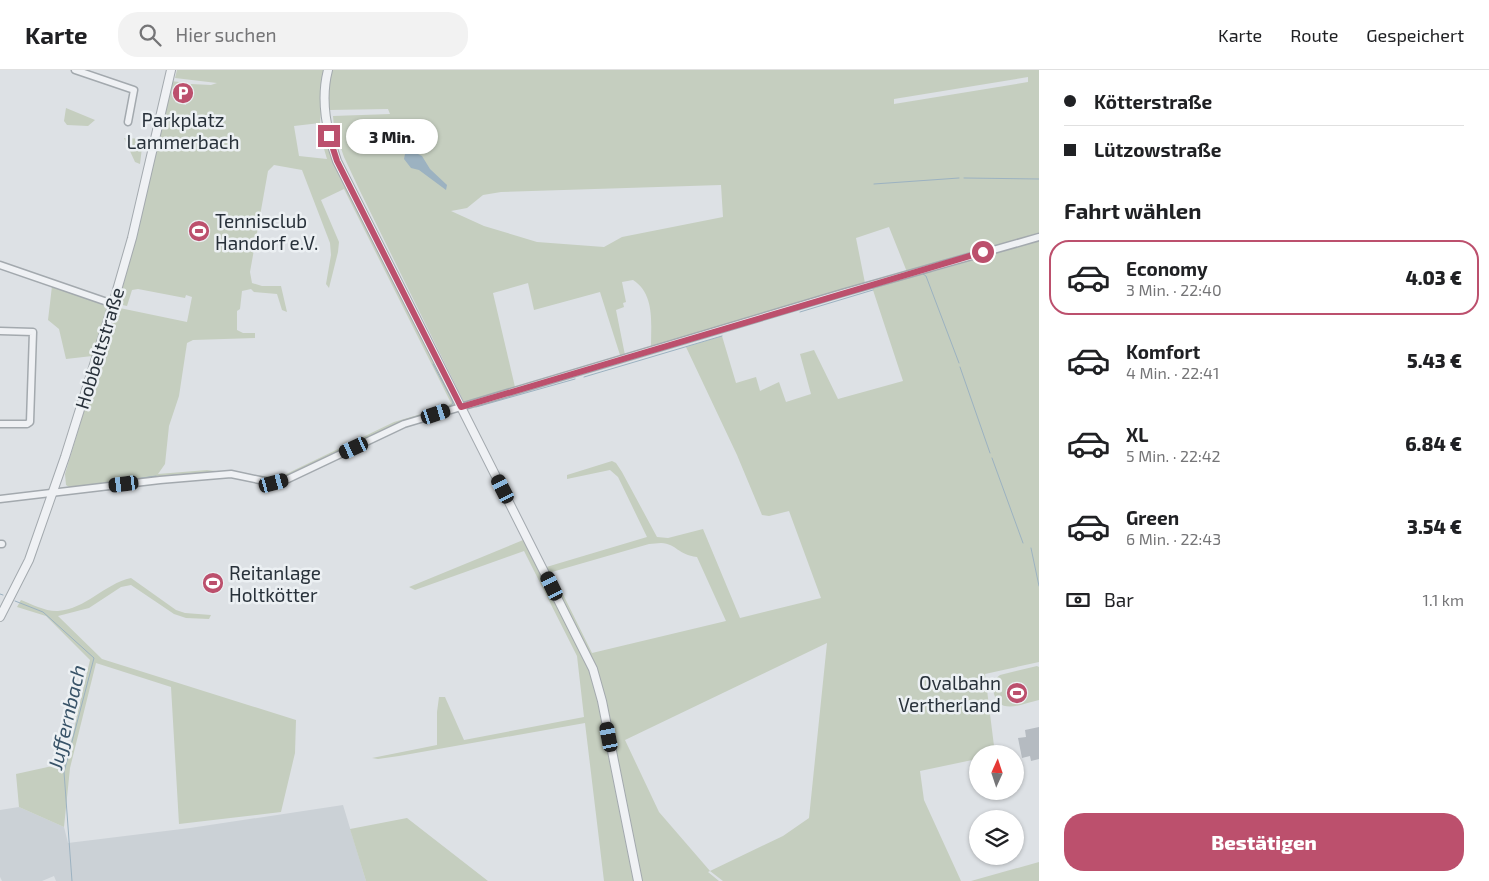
<!DOCTYPE html>
<html lang="de">
<head>
<meta charset="utf-8">
<style>
  :root { --surface:#fff; --page:#f2f2f2; --text:#202124; --muted:#757577; --line:#e0e0e0; --accent:#bc506d }
  body { margin:0; font-family:"Exo 2",sans-serif; background:var(--page); color:var(--text); height:100vh; display:flex; flex-direction:column; font-size:19px; white-space:nowrap }
  * { box-sizing:border-box; margin:0 }
  p { font-size:16px; color:var(--muted) }
  .icon { flex:none; width:28px; height:28px; fill:none; stroke:currentColor; stroke-width:2; stroke-linecap:round; stroke-linejoin:round }
  .map { position:relative; flex:1; overflow:hidden }
  .drawer { display:flex; flex-direction:column; background:var(--surface); width:450px }
  .drawer>* { flex:none }
  .guide { display:grid; align-content:center; height:110px; padding:0 25px; background:var(--surface) }
  .needle { width:32px; rotate:3deg }
  .tools { position:absolute; left:969px; top:675px; display:grid; gap:10px }
  .tools a { display:grid; place-items:center; width:55px; height:55px; border-radius:50%; background:var(--surface); box-shadow:0 1px 4px #0004; font-size:25px }
  .end { position:absolute; width:22px; height:22px; margin:-11px; border:6px solid #bc506d; background:#fff; box-shadow:0 0 0 2px #fff }
  .from { border-radius:50% }
  .bubble { position:absolute; height:35px; border-radius:18px; background:var(--surface); box-shadow:0 1px 4px #0004; font-size:16px; font-weight:800; line-height:35px; text-align:center }
  .car { position:absolute; width:15px; height:30px; margin:-15px -8px; border-radius:6px; box-shadow:0 0 4px 1px #0007; background:linear-gradient(#222 24%,#8ab4d8 0 40%,#222 0 76%,#8ab4d8 0 86%,#222 0) }
  .guide b { display:flex; align-items:center; gap:18px; height:48px; font-size:19px }
  .guide b+b { border-top:1px solid var(--line) }
  .guide i { width:12px; height:12px; background:var(--text) }
  ul { padding:0; list-style:none }
  li { display:flex; align-items:center; gap:15px; height:75px; margin:0 10px 8px; padding:0 15px; border:2px solid transparent; border-radius:20px }
  li div { flex:1 }
  li b { display:block; font-size:19px }
  li em { font-style:normal; font-weight:800 }
  li.current { border-color:var(--accent) }
  li>.icon { width:45px; height:45px; stroke-width:1.5 }
  h2 { padding:0 25px; font-size:22px; line-height:60px }
  .pay { display:flex; align-items:center; gap:12px; height:55px; padding:0 25px; font-size:19px }
  .pay p { margin-inline-start:auto }
  .action { display:flex; gap:10px; margin-top:auto; padding:10px 25px }
  .action a { flex:1; height:58px; border-radius:20px; background:var(--accent); color:#fff; font-size:20px; font-weight:800; line-height:58px; text-align:center }
  header { display:flex; align-items:center; gap:30px; box-sizing:border-box; height:70px; padding:0 25px; background:var(--surface); border-bottom:1px solid var(--line) }
  header strong { font-size:24px }
  nav { display:flex; gap:28px; margin-inline-start:auto; font-size:18px }
  .search { width:350px; height:45px; background:var(--page); display:flex; align-items:center; gap:12px; box-sizing:border-box; padding:0 18px; border-radius:20px; color:var(--muted); font-size:19px }
  main { display:flex; flex:1; min-height:0 }
  .map>svg:first-child { display:block }
  .built { fill:#cbd1d6 }
  .green { fill:#c5cebf; fill-rule:evenodd }
  .water { fill:#9cb2c1 }
  .lines { fill:none; stroke-linecap:round; stroke-linejoin:round }
  .stream { stroke:#9cb2c1; stroke-width:1 }
  .building { fill:#b5bbc1 }
  .minor-casing { stroke:#a3a9ae; stroke-width:9 }
  .tertiary-casing { stroke:#a3a9ae; stroke-width:10 }
  .minor { stroke:#eff1f4; stroke-width:6 }
  .tertiary { stroke:#eff1f4; stroke-width:8 }
  .route { stroke:#bc506d; stroke-width:6 }
  .labels { text-anchor:middle; dominant-baseline:central; stroke-width:5; stroke-linejoin:round; paint-order:stroke }
  .poi-label { font-size:19px; fill:#28313a; stroke:#ecf0f3; text-anchor:start }
  .street-label { font-size:19px; fill:#28313a; stroke:#ecf0f3 }
  .water-label { font-size:20px; font-style:italic; fill:#385368; stroke:#ecf0f3 }
</style>
</head>
<body>
<header>
<strong>Karte</strong>
<div class="search"><svg class="icon" aria-label="search" viewBox="0 0 24 24"><circle cx="10" cy="10" r="6"/><path d="M15 15l6 6"/></svg>Hier suchen</div>
<nav><a>Karte</a><a>Route</a><a>Gespeichert</a></nav>
</header>
<main>
<div class="map">
<svg width="1039" height="811" viewBox="0 0 1039 811">
  <rect width="100%" height="100%" fill="#dde1e5"/>
  <path class="built" d="M343 735 366 811H56L54 806 42 811H2L0 807V740L19 737 64 757 68 773 190 758Z"/>
  <path class="green" d="M177 0H324L320 53 294 56 299 86 327 89 319 62 322 60 326 62 455 331 456 335 453 339 404 354 274 413 231 404 72 419 66 415 65 404 101 285 66 289 59 259 48 250 52 216 110 236 187 252 192 227 186 225 185 228 138 219 132 220 127 236 118 234 138 162 171 11 179 12 175 32 186 35 191 14 211 15 217 13 175 8ZM274 95 302 100 330 173 331 185 326 214 329 218 338 182 339 172 321 130 344 119 451 333 448 336 394 352 282 406 273 407 207 400 158 404 165 394 169 356 179 326 187 273 193 270 255 268V263H243L237 260V241L240 239 242 221 251 219 254 222 277 224 282 240 287 242 281 216H262L252 213 250 202 268 101Z
    M331 0H1039V163L907 202 889 157 856 168 865 213 651 276C651 253 655 224 633 210L622 212 626 232 623 233 624 237 616 240 625 285H620L600 222 534 240 528 213 493 223 515 317 464 332 359 119 344 87 334 58 333 46 390 44 388 39 329 40 328 20ZM1028 7V12L894 34V29ZM721 115 723 147 622 167 604 177 537 172 484 156 451 141 467 138 483 125 501 122Z
    M66 38 95 50 88 56 67 55 64 51Z
    M124 68 143 69 140 94 135 92Z
    M1039 171V592L985 604 995 684H978L977 689 920 701 924 730 961 811H723L710 801 708 802 719 811H604L585 653 399 686 378 689 372 688 437 675V642L439 627H445L464 670 584 647 577 586 524 481 415 520 409 517 528 468 543 498 647 467 618 407 610 400 567 409V405L612 391 616 393 622 402 657 467 668 468 703 459 740 548 821 528 789 441 769 446 762 445 737 385 686 277 722 266 736 313 756 307 760 321 779 312 786 332 811 324 800 284 814 280 838 329 903 311 871 214 924 202H932ZM661 473C677 474 678 485 697 487L726 551 592 583 552 502 649 474ZM827 573 809 748 783 766 710 801 659 742 625 670Z
    M131 508 176 540 185 543 211 545 209 549 186 548 174 544 131 515 121 517 89 538 58 546 102 589 296 650 295 683 281 742 179 754 171 617 96 593 70 698 64 757 19 737 16 704 66 693 90 590 46 546 17 537 21 530C31 534 47 542 58 541 86 539 104 514 131 508Z
    M1037 596 1039 597V630C1020 634 997 647 993 619 992 612 995 609 1000 605Z
    M407 748 488 811H366L350 759Z
    M1039 792V811H971Z"/>
  <path class="water" d="M410 82 416 83 422 86 430 99 447 115 446 120 419 100 411 98 404 89 405 84Z"/>
  <g class="lines">
    <path class="stream" d="M964 108 1039 109
      M874 114 959 108
      M923 204 926 206 959 293
      M800 242 873 220
      M433 294 451 328 453 333 450 337
      M960 297 990 383
      M584 307 722 266
      M476 337 575 309
      M412 349 420 346
      M992 388 1023 473
      M165 406 216 402
      M95 415 156 406
      M1031 478 1039 516
      M0 524 3 525
      M15 531 43 542 94 588 64 702 72 811"/>
  </g>
  <path class="building" d="M1039 657V689L1031 691 1030 686 1022 688 1018 668 1026 667 1025 660Z"/>
  <g class="lines">
    <g class="minor-casing">
      <path id="minor" d="M75 0 134 20 128 52
        M0 195 113 234
        M0 261 33 262 30 352 27 354H0
        M0 429 160 410 231 404 274 413 288 409 404 354 842 223 1039 167
        M0 474H2"/>
    </g>
    <g class="tertiary-casing">
      <path id="tertiary" d="M328 0C320 31 327 62 337 91L593 599 602 631 638 811
        M0 547 29 490 65 387 113 234 132 168 171 0"/>
    </g>
    <use href="#minor" class="minor"/>
    <use href="#tertiary" class="tertiary"/>
  </g>
  <g class="lines">
    <path class="route" d="M329 66 337 91 461 337 983 182"/>
  </g>
  <defs>
    <g id="parking-disc" transform="scale(1.125)"><circle r="9.5" fill="#bc506d" stroke="#ecf0f3"/><path d="M-3.5-5.5H1a3.5 3.5 0 0 1 0 7H-1V5.5H-3.5ZM-1-3.4V-.6H.8a1.4 1.4 0 0 0 0-2.8Z" fill="#fff"/></g>
    <g id="stadium-disc" transform="scale(1.125)"><circle r="9.5" fill="#bc506d" stroke="#ecf0f3"/><path d="M0-5a6.5 5 0 1 0 0 10a6.5 5 0 1 0 0-10ZM-3.5-1.8h7v3.6h-7Z" fill="#fff"/></g>
  </defs>
  <g fill-rule="evenodd">
    <use href="#parking-disc" x="183" y="23"/>
    <use href="#stadium-disc" x="199" y="161"/>
    <use href="#stadium-disc" x="213" y="513"/>
    <use href="#stadium-disc" x="1017" y="623"/>
  </g>
  <g class="labels">
    <g class="poi-label">
      <text x="183" y="49" text-anchor="middle">Parkplatz<tspan x="183" dy="22">Lammerbach</tspan></text>
      <text x="215" y="150">Tennisclub<tspan x="215" dy="22">Handorf e.V.</tspan></text>
      <text x="229" y="502">Reitanlage<tspan x="229" dy="22">Holtkötter</tspan></text>
      <text x="1001" y="612" text-anchor="end">Ovalbahn<tspan x="1001" dy="22">Vertherland</tspan></text>
    </g>
    <g class="street-label">
      <text transform="translate(99 278) rotate(-73)">Hobbeltstraße</text>
    </g>
    <g class="water-label">
      <text transform="translate(66 647) rotate(-77)">Juffernbach</text>
    </g>
  </g>
</svg>
<div class="tools">
<a><svg class="needle" viewBox="-14 -14 28 28"><path d="M0-13l5 13h-10z" fill="#e53935"/><path d="M0 13l5-13h-10z" fill="#757577"/></svg></a>
<a><svg class="icon" aria-label="layers" viewBox="0 0 24 24"><path d="M12 4l9 5-9 5-9-5zM3 14l9 5 9-5"/></svg></a>
</div>
<i class="end from" style="left:983px;top:182px"></i>
<i class="end" style="left:329px;top:66px"></i>
<div class="bubble" style="left:346px;top:49px;width:92px">3 Min.</div>
<i class="car" style="left:436px;top:344px;rotate:72deg"></i>
<i class="car" style="left:354px;top:378px;rotate:245deg"></i>
<i class="car" style="left:274px;top:413px;rotate:75deg"></i>
<i class="car" style="left:124px;top:414px;rotate:263deg"></i>
<i class="car" style="left:503px;top:419px;rotate:333deg"></i>
<i class="car" style="left:552px;top:516px;rotate:334deg"></i>
<i class="car" style="left:609px;top:667px;rotate:349deg"></i>
</div>
<section class="drawer">
<div class="guide">
<b><i class="from"></i>Kötterstraße</b>
<b><i></i>Lützowstraße</b>
</div>
<h2>Fahrt wählen</h2>
<ul>
<li class="current"><svg class="icon" aria-label="car" viewBox="0 0 24 24"><path d="M5 17H2v-5l4-1 3-4h7l3 4 3 1v5h-3M9 17h6M6 11h13"/><circle cx="7" cy="17" r="2"/><circle cx="17" cy="17" r="2"/></svg><div><b>Economy</b><p>3 Min. · 22:40</p></div><em>4.03 €</em></li>
<li><svg class="icon" aria-label="car" viewBox="0 0 24 24"><path d="M5 17H2v-5l4-1 3-4h7l3 4 3 1v5h-3M9 17h6M6 11h13"/><circle cx="7" cy="17" r="2"/><circle cx="17" cy="17" r="2"/></svg><div><b>Komfort</b><p>4 Min. · 22:41</p></div><em>5.43 €</em></li>
<li><svg class="icon" aria-label="car" viewBox="0 0 24 24"><path d="M5 17H2v-5l4-1 3-4h7l3 4 3 1v5h-3M9 17h6M6 11h13"/><circle cx="7" cy="17" r="2"/><circle cx="17" cy="17" r="2"/></svg><div><b>XL</b><p>5 Min. · 22:42</p></div><em>6.84 €</em></li>
<li><svg class="icon" aria-label="car" viewBox="0 0 24 24"><path d="M5 17H2v-5l4-1 3-4h7l3 4 3 1v5h-3M9 17h6M6 11h13"/><circle cx="7" cy="17" r="2"/><circle cx="17" cy="17" r="2"/></svg><div><b>Green</b><p>6 Min. · 22:43</p></div><em>3.54 €</em></li>
</ul>
<div class="pay"><svg class="icon" aria-label="cash" viewBox="0 0 24 24"><path d="M3 7h18v10H3z"/><circle cx="12" cy="12" r="2"/></svg>Bar<p>1.1 km</p></div>
<div class="action"><a>Bestätigen</a></div>
</section>
</main>
</body>
</html>
